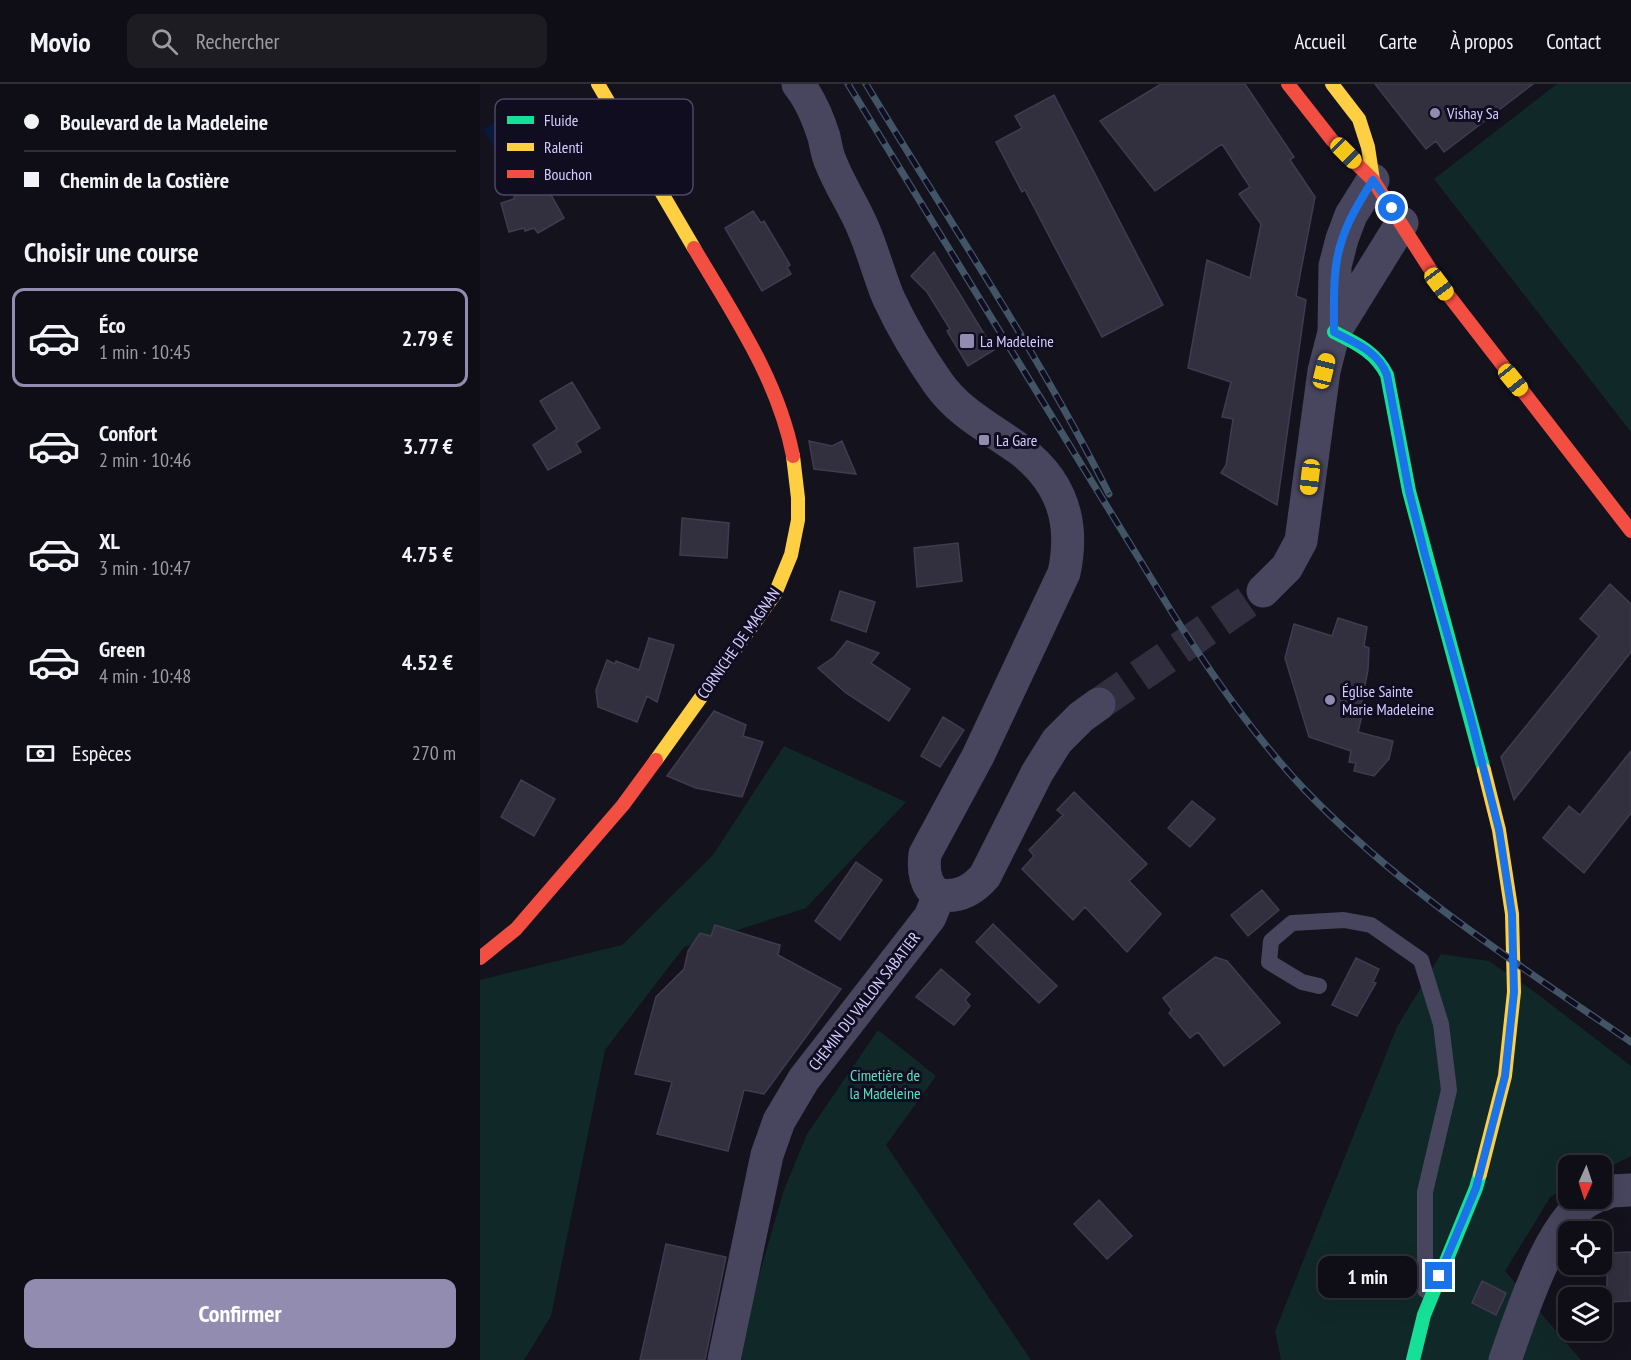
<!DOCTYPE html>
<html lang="fr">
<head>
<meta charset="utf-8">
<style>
  :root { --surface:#0f0e16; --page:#1d1c23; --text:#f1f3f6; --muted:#9b9ca1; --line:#2f2e35; --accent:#918cb0 }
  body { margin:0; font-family:"PT Sans Narrow",sans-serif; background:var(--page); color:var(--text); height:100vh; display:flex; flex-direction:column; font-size:22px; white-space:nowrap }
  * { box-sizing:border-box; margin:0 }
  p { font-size:20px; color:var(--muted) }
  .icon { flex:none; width:33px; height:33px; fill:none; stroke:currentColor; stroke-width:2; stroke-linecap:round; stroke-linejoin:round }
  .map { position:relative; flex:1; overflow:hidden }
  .panel { display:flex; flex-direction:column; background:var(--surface); width:480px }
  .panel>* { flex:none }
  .hud { display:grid; align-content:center; height:132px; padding:0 24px; background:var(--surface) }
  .needle { width:39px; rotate:183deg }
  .controls { position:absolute; left:1078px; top:1071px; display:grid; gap:12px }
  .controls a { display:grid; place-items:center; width:54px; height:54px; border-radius:12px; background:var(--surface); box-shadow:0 6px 24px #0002,0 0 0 2px var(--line); font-size:30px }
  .end { position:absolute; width:27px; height:27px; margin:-14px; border:8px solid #1a73e8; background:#fff; box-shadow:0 0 0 3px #fff }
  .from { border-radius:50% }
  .bubble { position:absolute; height:42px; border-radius:12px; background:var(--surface); box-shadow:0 6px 24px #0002,0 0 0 2px var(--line); font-size:20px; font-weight:800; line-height:42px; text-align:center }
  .car { position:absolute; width:18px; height:36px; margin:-18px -9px; border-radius:8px; box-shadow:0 0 4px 2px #0007; background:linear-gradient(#f5c518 24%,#345 0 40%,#f5c518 0 76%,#345 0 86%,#f5c518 0) }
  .hud b { display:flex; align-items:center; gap:21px; height:57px; font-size:22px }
  .hud b+b { border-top:2px solid var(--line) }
  .hud i { width:15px; height:15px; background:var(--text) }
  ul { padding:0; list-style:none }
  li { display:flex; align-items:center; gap:18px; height:99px; margin:0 12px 9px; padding:0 12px; border:3px solid transparent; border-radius:12px }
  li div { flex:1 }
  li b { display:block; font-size:22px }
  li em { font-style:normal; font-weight:800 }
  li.on { border-color:var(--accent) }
  li>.icon { width:54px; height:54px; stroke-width:1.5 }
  h2 { padding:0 24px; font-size:27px; line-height:72px }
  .pay { display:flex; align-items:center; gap:15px; height:66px; padding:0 24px; font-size:22px }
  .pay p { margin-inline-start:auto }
  .primary-button { display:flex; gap:12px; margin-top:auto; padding:12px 24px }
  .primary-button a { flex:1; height:69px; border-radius:12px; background:var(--accent); color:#fff; font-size:24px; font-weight:800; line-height:69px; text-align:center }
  header { display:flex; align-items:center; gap:36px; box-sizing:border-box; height:84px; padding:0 30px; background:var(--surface); border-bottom:2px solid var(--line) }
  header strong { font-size:28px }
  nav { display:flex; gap:33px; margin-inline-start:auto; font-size:21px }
  .search { width:420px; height:54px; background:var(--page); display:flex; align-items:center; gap:15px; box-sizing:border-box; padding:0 21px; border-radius:12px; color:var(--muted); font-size:22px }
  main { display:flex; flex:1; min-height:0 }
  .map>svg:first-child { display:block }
  .green { fill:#112829 }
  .water { fill:#09193c }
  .building { fill:#32303f; stroke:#403b51; stroke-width:1.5 }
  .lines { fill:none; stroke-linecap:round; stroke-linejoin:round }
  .street-tunnel { stroke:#312e3f; stroke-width:33; stroke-dasharray:33 16; stroke-linecap:butt }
  .lane { stroke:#48465e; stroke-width:16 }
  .street { stroke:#48465e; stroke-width:33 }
  .fast { stroke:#16e098; stroke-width:14 }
  .slow { stroke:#ffcf43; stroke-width:14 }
  .jam { stroke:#f24e42; stroke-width:14 }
  .rail-casing { stroke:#415567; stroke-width:7 }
  .rail { stroke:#110d21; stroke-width:4.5; stroke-dasharray:14; stroke-linecap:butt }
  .route { stroke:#1a73e8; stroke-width:8 }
  .poi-dot { fill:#918cb0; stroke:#110d21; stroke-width:2 }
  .labels { text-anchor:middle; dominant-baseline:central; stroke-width:6; stroke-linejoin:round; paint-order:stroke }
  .poi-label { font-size:16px; fill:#d5cdff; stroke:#110d21; text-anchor:start }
  .street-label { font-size:16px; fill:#d5cdff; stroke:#110d21 }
  .park-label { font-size:16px; fill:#57e1c3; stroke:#110d21 }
  .key { fill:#110d21; stroke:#4c4764; stroke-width:1.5 }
  .key-label { font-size:16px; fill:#d5cdff }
</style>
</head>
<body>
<header>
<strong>Movio</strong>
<div class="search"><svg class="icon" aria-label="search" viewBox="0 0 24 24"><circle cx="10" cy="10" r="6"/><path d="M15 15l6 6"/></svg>Rechercher</div>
<nav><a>Accueil</a><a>Carte</a><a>À propos</a><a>Contact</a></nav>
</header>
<main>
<section class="panel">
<div class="hud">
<b><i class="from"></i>Boulevard de la Madeleine</b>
<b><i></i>Chemin de la Costière</b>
</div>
<h2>Choisir une course</h2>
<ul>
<li class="on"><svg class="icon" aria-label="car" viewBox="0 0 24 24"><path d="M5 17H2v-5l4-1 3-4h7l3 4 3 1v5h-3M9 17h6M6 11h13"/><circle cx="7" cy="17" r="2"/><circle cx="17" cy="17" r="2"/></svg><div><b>Éco</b><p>1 min · 10:45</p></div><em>2.79 €</em></li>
<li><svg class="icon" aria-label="car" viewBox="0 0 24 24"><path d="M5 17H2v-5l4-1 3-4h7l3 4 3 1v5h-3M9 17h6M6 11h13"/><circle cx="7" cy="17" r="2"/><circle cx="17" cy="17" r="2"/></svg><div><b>Confort</b><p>2 min · 10:46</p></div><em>3.77 €</em></li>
<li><svg class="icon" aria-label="car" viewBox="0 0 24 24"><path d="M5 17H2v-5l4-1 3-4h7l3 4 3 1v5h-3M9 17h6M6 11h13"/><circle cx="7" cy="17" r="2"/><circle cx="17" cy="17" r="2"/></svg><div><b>XL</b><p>3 min · 10:47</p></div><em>4.75 €</em></li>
<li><svg class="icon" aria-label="car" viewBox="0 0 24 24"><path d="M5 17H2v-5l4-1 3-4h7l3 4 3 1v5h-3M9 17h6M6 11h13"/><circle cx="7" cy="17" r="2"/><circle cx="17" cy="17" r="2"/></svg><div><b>Green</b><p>4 min · 10:48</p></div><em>4.52 €</em></li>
</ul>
<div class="pay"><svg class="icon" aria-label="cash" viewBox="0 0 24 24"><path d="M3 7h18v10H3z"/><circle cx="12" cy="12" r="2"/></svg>Espèces<p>270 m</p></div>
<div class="primary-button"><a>Confirmer</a></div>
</section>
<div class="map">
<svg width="1151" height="1276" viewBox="0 0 1151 1276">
  <rect width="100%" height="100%" fill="#14121d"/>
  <path class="green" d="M1077 0H1151V348L954 95Z
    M304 662 426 718 326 824 204 863 125 966 71 1232 44 1276H0V896L142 861 233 771Z
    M961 870 1009 877 1052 906 1151 982V1072L1122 1087V1082H1089V1103L1071 1112 1025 1187 1101 1276H801L795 1247 917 943Z
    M398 946 456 992 406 1061 551 1276H261L277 1198 304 1106 327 1050Z"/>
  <path class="water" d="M17 36 36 66 34 68 36 74 23 77 3 46Z"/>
  <path class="building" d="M681 0H765L814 73 810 76 835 113 816 212 826 216 797 421 741 389 746 381 753 335 742 333 751 298 708 284 727 176 770 194 781 140 759 110 770 103 742 60 675 107 620 37Z
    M895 0H1053L964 68 956 57 946 65Z
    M574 11 683 221 622 253 545 106 542 108 516 58 542 44 535 32Z
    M66 102 84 134 58 149 54 144 45 147 44 144 29 148 21 119 34 115V112Z
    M273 127 281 139 284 137 300 164 310 181 307 183 311 190 282 207 245 144Z
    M454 168 514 266 488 282 467 247 470 245 447 208 431 192Z
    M92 298 120 344 96 359 101 368 68 386 53 361 77 345 60 317Z
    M329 357 352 362 362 357 376 390 334 385Z
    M202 434 249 439 247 474 200 471Z
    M478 459 482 497 437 503 434 464Z
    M1130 500 1151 520V568L1034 716 1021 673 1119 552 1100 535Z
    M360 507 395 518 386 548 351 536Z
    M858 534 887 543 884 562 889 564 888 586 881 622 884 623 878 648 913 657 909 675 894 692 874 687 876 679 869 678 871 667 829 653 805 574 814 540 852 552Z
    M169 554 194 561 177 618 167 612 157 638 118 623 116 606 127 576 135 580 136 577 159 586Z
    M367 557 399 569 391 579 430 605 409 637 366 609 338 584 354 573Z
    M234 627 266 641 263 652 283 658 262 713 216 704 187 692Z
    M463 633 484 646 460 683 441 672Z
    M1151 667V729L1104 789 1063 754 1089 722 1100 731Z
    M41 696 75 715 54 752 21 733Z
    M594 708 667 780 649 797 681 830 647 868 605 823 593 836 542 785 554 772 549 766 583 731 577 726Z
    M712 717 735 735 710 763 688 744Z
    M376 778 402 796 360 856 335 837Z
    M782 806 799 826 768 852 751 831Z
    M513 840 577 902 559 919 496 858Z
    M235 841 300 861 298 871 361 905 284 1010 264 1006 248 1067 177 1050 192 998 155 990 176 913 204 885 208 867 220 849 231 852Z
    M735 873 747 877 800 939 744 982 718 948 710 954 689 929 692 926 683 914Z
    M876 874 899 885 893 898 896 899 877 932 852 921Z
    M461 885 490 910 485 916 490 922 474 941 436 913Z
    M619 1116 652 1152 627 1175 594 1140Z
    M186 1160 246 1173 225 1276H160Z
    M1151 1168V1217L1127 1218V1169Z
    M1002 1197 1026 1209 1016 1231 992 1219Z"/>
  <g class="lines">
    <path class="street-tunnel" d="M619 620 783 507"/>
    <path class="lane" d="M839 902 822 898 789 878 791 857 812 839 864 836 891 841 941 876 961 940 969 1006 945 1108V1206"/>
    <path class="street" d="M318 0C331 16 338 34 344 53 346 62 347 71 351 79 360 102 374 122 383 144 393 167 399 191 408 213 422 243 439 272 458 299 479 329 510 344 539 365 582 397 595 438 584 489L498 672 445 770C443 786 445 803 459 811
      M855 247 922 139
      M783 507 807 483 821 457 844 287 854 248 855 182 862 155 871 131 893 96
      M459 811C479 814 493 806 505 792L557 689 577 657 601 633 619 620
      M1122 1111 1131 1107 1151 1106
      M244 1276 287 1071 299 1037 324 995 450 833 459 811
      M1025 1276C1040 1235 1071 1132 1113 1114"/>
    <path class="fast" d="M854 248C876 259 896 268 907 291L929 407 1004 686
      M933 1276 944 1231 996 1104 1000 1090"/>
    <path class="slow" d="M118 0 214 164
      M852 0 879 35 888 63 893 96
      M176 676 295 510 311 471 318 436V414L313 372
      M1000 1090 1025 992 1034 908 1032 830 1019 746 1004 686"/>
    <path class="jam" d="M808 0 852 56 893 96 959 199 1151 447
      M214 164C253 230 298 295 313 372
      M0 874 36 845 143 721 176 676"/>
    <g class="rail-casing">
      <path id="rail" d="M368 0 693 530C732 591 774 652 824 705 920 805 1037 880 1151 958
        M386 0C468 136 558 268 629 410"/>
    </g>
    <use href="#rail" class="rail"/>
  </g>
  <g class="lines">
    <path class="route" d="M912 124 893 96C876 123 860 149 856 182 853 203 854 226 854 248 875 259 898 267 907 291L929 407 945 471 990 631 1019 746 1032 830 1034 908 1025 992 996 1104 959 1192"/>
  </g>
  <g class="poi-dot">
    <circle cx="955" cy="29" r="6"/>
    <rect x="479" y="249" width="16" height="16" rx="3"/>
    <rect x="498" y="350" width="12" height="12" rx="3"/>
    <circle cx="850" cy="616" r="6"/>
  </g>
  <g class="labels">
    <g class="poi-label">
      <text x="967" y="29">Vishay Sa</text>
      <text x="500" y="257">La Madeleine</text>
      <text x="516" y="356">La Gare</text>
      <text x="862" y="607">Église Sainte<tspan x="862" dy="18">Marie Madeleine</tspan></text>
    </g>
    <g class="street-label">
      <text transform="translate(258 559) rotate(-55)">CORNICHE DE MAGNAN</text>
      <text transform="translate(384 917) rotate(-52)">CHEMIN DU VALLON SABATIER</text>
    </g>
    <g class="park-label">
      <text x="405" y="991">Cimetière de<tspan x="405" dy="18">la Madeleine</tspan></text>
    </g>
  </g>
  <rect x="15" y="15" width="198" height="96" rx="9" class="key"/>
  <rect x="27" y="32" width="27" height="8" fill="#16e098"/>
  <rect x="27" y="59" width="27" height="8" fill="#ffcf43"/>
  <rect x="27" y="86" width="27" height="8" fill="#f24e42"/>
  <g class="key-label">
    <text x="64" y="42">Fluide</text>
    <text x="64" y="69">Ralenti</text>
    <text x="64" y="96">Bouchon</text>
  </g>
</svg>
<div class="controls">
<a><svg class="needle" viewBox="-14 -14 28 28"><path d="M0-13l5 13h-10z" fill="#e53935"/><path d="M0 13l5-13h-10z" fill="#9b9ca1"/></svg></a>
<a><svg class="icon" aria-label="locate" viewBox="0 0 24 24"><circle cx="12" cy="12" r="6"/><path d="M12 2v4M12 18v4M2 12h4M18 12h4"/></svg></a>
<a><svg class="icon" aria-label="layers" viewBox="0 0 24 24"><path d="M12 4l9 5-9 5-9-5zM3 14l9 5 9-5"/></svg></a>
</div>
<i class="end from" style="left:912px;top:124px"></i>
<i class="end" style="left:959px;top:1192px"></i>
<div class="bubble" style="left:838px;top:1172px;width:99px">1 min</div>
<i class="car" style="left:866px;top:69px;rotate:135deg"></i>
<i class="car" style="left:959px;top:200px;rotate:143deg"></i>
<i class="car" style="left:844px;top:287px;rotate:14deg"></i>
<i class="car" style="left:1033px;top:296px;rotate:141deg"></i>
<i class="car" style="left:830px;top:393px;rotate:187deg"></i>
</div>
</main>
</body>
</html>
